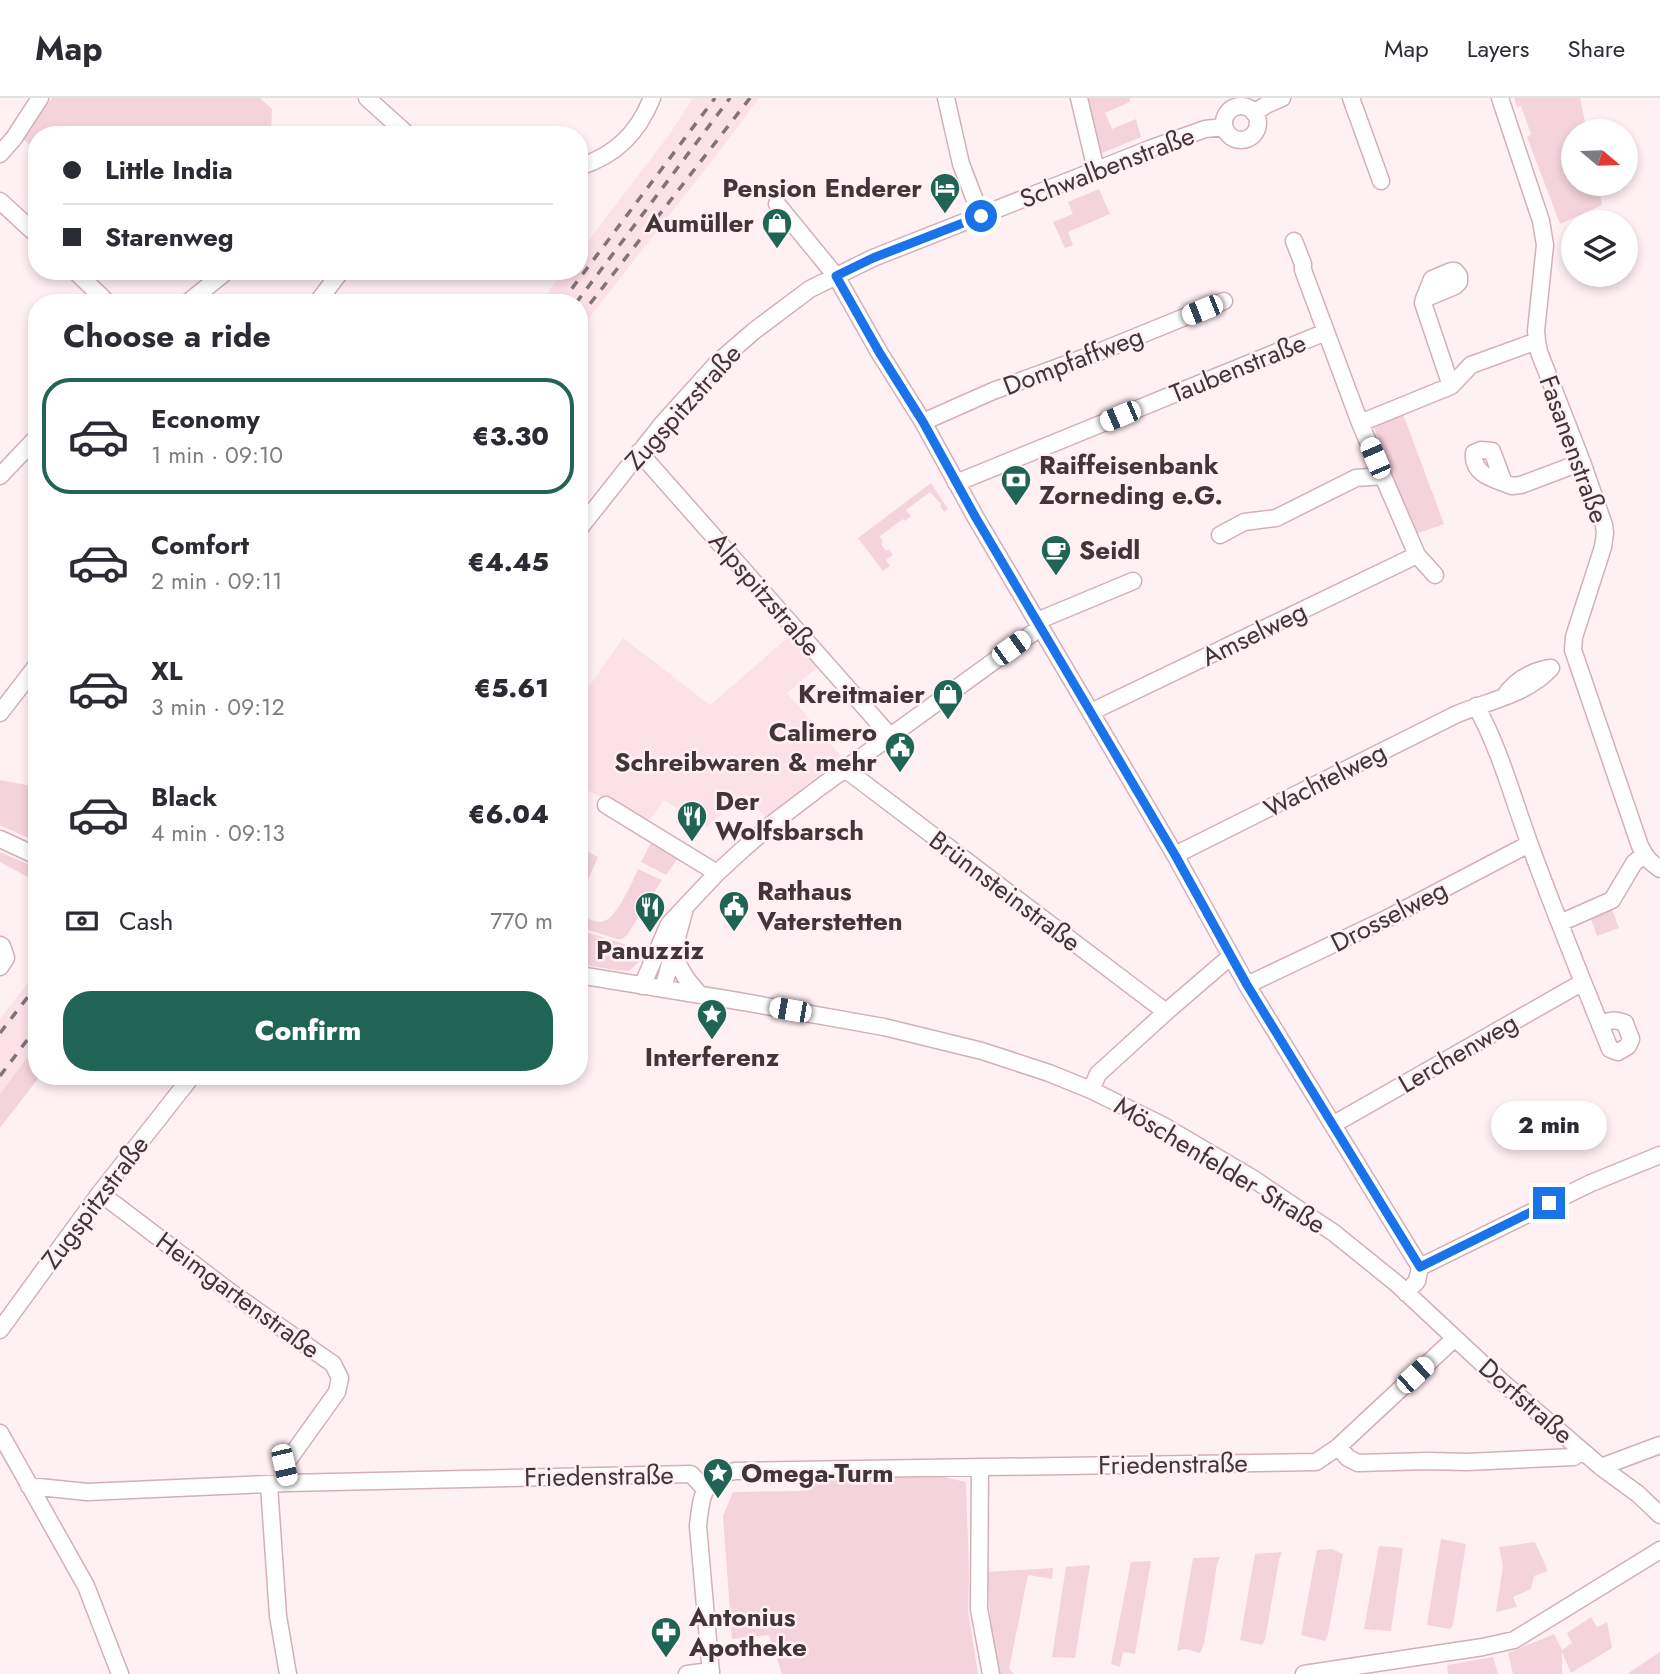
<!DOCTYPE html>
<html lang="en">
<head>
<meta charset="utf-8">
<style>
  :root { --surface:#fff; --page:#f2f2f3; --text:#2b2b33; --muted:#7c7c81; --line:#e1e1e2; --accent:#206456 }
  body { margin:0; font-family:Jost,sans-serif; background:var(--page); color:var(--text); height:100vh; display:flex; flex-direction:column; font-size:26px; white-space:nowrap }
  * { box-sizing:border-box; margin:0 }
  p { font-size:23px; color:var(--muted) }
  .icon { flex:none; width:38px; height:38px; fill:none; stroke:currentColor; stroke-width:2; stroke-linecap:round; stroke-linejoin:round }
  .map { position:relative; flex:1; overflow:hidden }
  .sheet { position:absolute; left:28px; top:196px; width:560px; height:791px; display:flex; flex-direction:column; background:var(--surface); border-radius:28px; box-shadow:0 4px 10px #0003 }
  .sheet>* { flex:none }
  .banner { position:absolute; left:28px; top:28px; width:560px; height:154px; border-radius:28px; box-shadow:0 4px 10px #0003; display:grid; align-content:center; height:154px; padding:0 35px; background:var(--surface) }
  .needle { width:46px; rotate:109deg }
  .tools { position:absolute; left:1561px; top:21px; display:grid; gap:14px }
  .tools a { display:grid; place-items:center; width:77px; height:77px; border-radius:50%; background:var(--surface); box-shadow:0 4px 10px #0003; font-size:35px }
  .end { position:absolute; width:32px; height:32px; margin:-16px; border:9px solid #1a73e8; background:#fff; box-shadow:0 0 0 4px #fff }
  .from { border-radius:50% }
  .bubble { position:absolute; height:49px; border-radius:24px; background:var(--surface); box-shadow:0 4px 10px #0003; font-size:23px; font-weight:800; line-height:49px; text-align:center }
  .car { position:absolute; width:21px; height:42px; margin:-21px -10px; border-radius:9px; box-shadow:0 0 5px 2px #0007; background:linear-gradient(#fff 24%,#345 0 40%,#fff 0 76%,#345 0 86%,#fff 0) }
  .banner b { display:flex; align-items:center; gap:24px; height:66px; font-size:26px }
  .banner b+b { border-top:2px solid var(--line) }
  .banner i { width:18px; height:18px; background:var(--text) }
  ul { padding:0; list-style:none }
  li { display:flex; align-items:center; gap:21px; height:116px; margin:0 14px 10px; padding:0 21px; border:4px solid transparent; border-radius:28px }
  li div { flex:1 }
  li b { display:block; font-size:26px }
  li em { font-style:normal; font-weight:800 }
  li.on { border-color:var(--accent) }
  li>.icon { width:63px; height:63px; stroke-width:1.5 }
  h2 { padding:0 35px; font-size:32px; line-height:84px }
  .pay { display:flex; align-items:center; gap:18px; height:77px; padding:0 35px; font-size:26px }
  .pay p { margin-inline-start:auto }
  .button { display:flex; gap:14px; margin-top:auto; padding:14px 35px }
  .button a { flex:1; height:80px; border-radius:28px; background:var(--accent); color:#fff; font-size:28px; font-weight:800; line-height:80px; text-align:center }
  header { display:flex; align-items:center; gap:42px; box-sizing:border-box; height:98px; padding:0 35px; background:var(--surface); border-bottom:2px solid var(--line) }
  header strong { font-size:33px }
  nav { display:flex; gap:38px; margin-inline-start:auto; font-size:24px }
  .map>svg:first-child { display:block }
  .built { fill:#fde1e8 }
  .green { fill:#f5d3dc }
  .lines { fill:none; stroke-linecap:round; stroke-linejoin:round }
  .minor-casing { stroke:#d2b0b9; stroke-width:19 }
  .minor { stroke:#fff; stroke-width:16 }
  .rail { stroke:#817377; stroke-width:3.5; stroke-dasharray:9 9; stroke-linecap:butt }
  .route { stroke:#1a73e8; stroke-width:9 }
  .labels { text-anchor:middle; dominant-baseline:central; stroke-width:5; stroke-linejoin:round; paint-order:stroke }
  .street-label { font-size:26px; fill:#423438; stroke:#fff0f4 }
  .poi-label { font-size:26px; font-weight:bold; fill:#423438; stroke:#fff0f4; text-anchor:start }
</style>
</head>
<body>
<header>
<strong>Map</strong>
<nav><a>Map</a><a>Layers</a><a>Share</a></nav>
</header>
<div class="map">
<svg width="1660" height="1576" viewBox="0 0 1660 1576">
  <rect width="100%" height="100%" fill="#fff0f4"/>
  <path class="built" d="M693 0H759L721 51 579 233V205H540L564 173H579V155L669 37Z
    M792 536 819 568 787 595 841 658 767 721 746 696 706 729 664 702 646 727 583 689 589 675 579 669V603L623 540 710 607Z
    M37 873V946L0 996V921Z"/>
  <path class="green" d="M52 0H260L272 11 271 35 269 37H37V53L23 41Z
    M1085 0H1130V4L1105 15 1112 31 1136 21 1141 39 1097 57Z
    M1514 0H1580L1587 33H1573V86H1598L1602 107 1560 126 1527 39 1531 36 1521 8 1517 9Z
    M1099 91 1110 116 1068 134 1073 147 1065 150 1053 124 1073 116 1068 104Z
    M1403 316 1444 426 1413 437 1373 327Z
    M931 385 948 411 944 414 940 408 941 406 930 394 906 412 911 418 905 423 903 421 880 438 883 444 881 446 886 453 889 451 893 457 886 462 890 468 883 473 858 440Z
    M0 682 37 689V744L0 727Z
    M653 741 680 757 666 777 641 764Z
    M579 749 598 759 586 786 579 784Z
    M0 754 37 770V784L0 764Z
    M638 771 662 782 627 837 622 841H617L579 829V817C585 819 594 824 600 824 615 825 632 784 638 771Z
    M1610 806 1619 830 1597 838 1591 820 1592 814Z
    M579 832 647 853 640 863 629 873 616 872 579 866Z
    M37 946V978H40L0 1030V996Z
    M944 1379 966 1384 969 1474 968 1512 978 1576H782L769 1537 732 1541 723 1418 733 1394 802 1393V1382Z
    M1441 1441 1466 1446 1453 1527 1450 1531 1427 1527Z
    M1535 1444 1548 1473 1534 1478 1531 1491 1513 1499 1517 1509 1496 1514 1503 1468 1499 1449Z
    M1379 1448 1403 1450 1391 1533 1364 1531Z
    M1332 1451 1343 1456 1328 1536 1325 1543 1301 1537 1317 1452Z
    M1282 1454 1279 1462 1265 1542 1262 1547 1240 1542 1255 1456Z
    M1220 1459 1217 1467 1204 1546 1200 1555 1186 1551 1177 1553 1193 1460Z
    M1151 1463 1135 1556 1123 1554 1120 1569 1111 1566 1131 1464Z
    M1090 1467 1075 1560 1052 1559 1066 1469Z
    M1053 1470 1052 1481 1028 1477 1009 1571 1014 1576H997L993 1559 987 1474Z
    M1591 1519 1597 1529 1607 1524 1612 1550 1571 1575 1562 1554V1576H1513L1508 1555 1554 1536 1562 1552 1572 1545 1567 1535Z
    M1660 1554V1576H1627Z
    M1493 1559 1498 1576H1448L1447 1567Z"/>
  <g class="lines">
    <g class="minor-casing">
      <path id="minor" d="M367 0 408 37
        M946 0 961 66 981 118
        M1079 0 1096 72
        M1351 0 1381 83
        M1500 0 1541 123 1545 147 1536 233 1537 243 1539 254 1582 364 1604 427 1605 435 1603 449 1574 539 1573 552 1640 748C1645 759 1650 764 1660 771
        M1224 25a17 17 0 1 1 34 0a17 17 0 1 1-34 0Z
        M1254 15 1266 7 1282 0
        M0 56 14 40 40 0
        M579 69C616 57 638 35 652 0
        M0 103 37 137
        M777 106 836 178 879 254 923 324 976 420 1175 757 1247 887 1420 1169 1417 1183 1406 1195
        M1294 143 1303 166V172L1360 325 1417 457 1435 477
        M75 173 108 205
        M1424 201 1432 181 1451 173H1455L1459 178V184L1455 188 1424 201 1423 205 1451 288 1471 267 1537 243
        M187 205 227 173
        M317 205 341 173
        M923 324 993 293 1094 256 1224 203
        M1360 325 1451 288
        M639 354 890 638
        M0 378 37 339
        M956 385 1326 234
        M1504 385C1489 380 1472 374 1474 355L1481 352 1492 353 1504 385 1512 388 1521 387 1582 364
        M579 431 663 325 717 265 754 233 810 191 873 160 1152 50 1205 31 1224 29
        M1220 437 1244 424 1276 420 1356 380 1383 378
        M1037 523 1133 483
        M1476 608C1500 651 1513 701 1530 747 1555 816 1583 884 1610 951L1618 954 1628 948 1631 941 1625 925C1615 921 1609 922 1600 927
        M1091 614 1417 457
        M0 615 37 567
        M845 671 1166 914
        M606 707 717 775
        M0 741 37 758
        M1175 757 1455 617C1487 603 1527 597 1551 570 1532 573 1515 582 1504 599
        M1560 825 1612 802 1634 765 1644 757
        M0 847 2 848 6 860 0 869
        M673 858 686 880 699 896
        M579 877 738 903 884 929 982 953 1049 975 1091 992 1162 1027 1252 1080 1334 1135 1396 1185 1501 1283 1601 1369 1638 1396 1660 1417
        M1247 887 1386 821 1529 746
        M642 888 669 826 717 775 742 752 773 725 823 687 1041 529
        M663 891 684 814
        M1091 992 1098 976 1166 914 1231 858
        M1334 1026 1583 884
        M100 1095 229 1193 333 1266 340 1280 337 1294 284 1368 288 1385
        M1420 1169 1591 1085 1660 1057
        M0 1232 100 1095 192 978
        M0 1335 86 1488 120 1576
        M1338 1349 1348 1360 1358 1365 1428 1363 1467 1364 1574 1359 1582 1353
        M980 1369 979 1511 991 1576
        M1601 1369 1660 1347
        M269 1387 278 1518 288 1576
        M29 1388 87 1394 288 1385 691 1376 706 1392
        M687 1576 711 1573
        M711 1576 698 1428C700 1411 701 1388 717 1378 722 1375 730 1374 735 1373L1316 1364 1338 1349 1455 1240
        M1304 1576 1483 1549 1514 1542 1660 1452"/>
    </g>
    <use href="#minor" class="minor"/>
    <path class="rail" d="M561 205 715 0
      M576 205 730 0
      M579 220 750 0
      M0 935 37 887
      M0 978 37 929"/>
  </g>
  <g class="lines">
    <path class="route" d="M981 118 873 160 836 178 879 254 923 324 976 420 1175 757 1247 887 1420 1169 1549 1105"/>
  </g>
  <defs>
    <g id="hotel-pin" transform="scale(1.575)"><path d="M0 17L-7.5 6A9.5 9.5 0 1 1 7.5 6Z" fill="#206456" stroke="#fff0f4"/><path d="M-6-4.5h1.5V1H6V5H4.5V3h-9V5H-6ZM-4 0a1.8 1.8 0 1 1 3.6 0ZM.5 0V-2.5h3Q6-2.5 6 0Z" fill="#fff"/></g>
    <g id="shop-pin" transform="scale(1.575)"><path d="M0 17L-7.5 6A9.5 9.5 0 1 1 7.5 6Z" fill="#206456" stroke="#fff0f4"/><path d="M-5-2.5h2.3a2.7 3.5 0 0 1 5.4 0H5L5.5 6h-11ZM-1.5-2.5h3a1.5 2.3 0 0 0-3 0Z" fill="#fff"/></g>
    <g id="bank-pin" transform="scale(1.575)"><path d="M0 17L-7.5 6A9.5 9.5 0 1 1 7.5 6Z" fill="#206456" stroke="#fff0f4"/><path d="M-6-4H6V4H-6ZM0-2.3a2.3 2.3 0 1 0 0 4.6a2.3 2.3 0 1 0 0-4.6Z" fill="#fff"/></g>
    <g id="cafe-pin" transform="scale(1.575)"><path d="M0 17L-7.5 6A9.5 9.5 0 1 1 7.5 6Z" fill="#206456" stroke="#fff0f4"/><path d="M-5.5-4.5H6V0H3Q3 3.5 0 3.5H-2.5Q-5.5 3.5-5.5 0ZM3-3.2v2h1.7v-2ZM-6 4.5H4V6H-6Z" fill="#fff"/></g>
    <g id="civic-pin" transform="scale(1.575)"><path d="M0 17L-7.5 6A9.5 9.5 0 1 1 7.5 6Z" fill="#206456" stroke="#fff0f4"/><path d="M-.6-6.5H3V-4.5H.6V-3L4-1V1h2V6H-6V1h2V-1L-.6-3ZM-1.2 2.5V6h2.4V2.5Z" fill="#fff"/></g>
    <g id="restaurant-pin" transform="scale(1.575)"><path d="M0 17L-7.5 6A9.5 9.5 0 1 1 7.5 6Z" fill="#206456" stroke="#fff0f4"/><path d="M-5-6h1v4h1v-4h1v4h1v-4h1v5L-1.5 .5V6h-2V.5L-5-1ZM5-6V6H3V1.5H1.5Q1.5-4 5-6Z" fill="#fff"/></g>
    <g id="sight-pin" transform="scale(1.575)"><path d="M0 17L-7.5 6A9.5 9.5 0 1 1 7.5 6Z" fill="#206456" stroke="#fff0f4"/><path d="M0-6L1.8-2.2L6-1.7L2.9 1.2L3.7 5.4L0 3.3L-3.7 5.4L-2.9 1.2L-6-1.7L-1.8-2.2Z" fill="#fff"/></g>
    <g id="pharmacy-pin" transform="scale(1.575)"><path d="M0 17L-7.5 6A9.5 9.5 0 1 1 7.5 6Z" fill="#206456" stroke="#fff0f4"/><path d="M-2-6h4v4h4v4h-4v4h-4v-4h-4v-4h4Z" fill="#fff"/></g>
  </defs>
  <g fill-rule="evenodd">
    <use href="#hotel-pin" x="945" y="90"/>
    <use href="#shop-pin" x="777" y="125"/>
    <use href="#bank-pin" x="1016" y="382"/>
    <use href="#cafe-pin" x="1056" y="452"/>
    <use href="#shop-pin" x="948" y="596"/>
    <use href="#civic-pin" x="900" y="649"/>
    <use href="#restaurant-pin" x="692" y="718"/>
    <use href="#civic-pin" x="734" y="808"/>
    <use href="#restaurant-pin" x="650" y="809"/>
    <use href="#sight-pin" x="712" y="916"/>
    <use href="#sight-pin" x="718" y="1375"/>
    <use href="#pharmacy-pin" x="666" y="1534"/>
  </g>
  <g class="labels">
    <g class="street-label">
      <text transform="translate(1107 69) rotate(-21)">Schwalbenstraße</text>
      <text transform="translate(1073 263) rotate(-21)">Dompfaffweg</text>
      <text transform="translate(1238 270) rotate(-22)">Taubenstraße</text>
      <text transform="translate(683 309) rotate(-48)">Zugspitzstraße</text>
      <text transform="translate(1574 351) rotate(70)">Fasanenstraße</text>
      <text transform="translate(765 496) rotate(49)">Alpspitzstraße</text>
      <text transform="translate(1254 536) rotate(-26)">Amselweg</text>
      <text transform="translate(1325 682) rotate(-27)">Wachtelweg</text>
      <text transform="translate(1005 793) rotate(37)">Brünnsteinstraße</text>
      <text transform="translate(1389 818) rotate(-27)">Drosselweg</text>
      <text transform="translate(1458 955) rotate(-30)">Lerchenweg</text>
      <text transform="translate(1220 1067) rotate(31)">Möschenfelder Straße</text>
      <text transform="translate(95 1104) rotate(-53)">Zugspitzstraße</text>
      <text transform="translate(238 1197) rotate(36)">Heimgartenstraße</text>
      <text transform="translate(1526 1303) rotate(41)">Dorfstraße</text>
      <text transform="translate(1173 1366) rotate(-1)">Friedenstraße</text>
      <text transform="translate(599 1378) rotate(-1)">Friedenstraße</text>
    </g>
    <g class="poi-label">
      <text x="922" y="90" text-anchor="end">Pension Enderer</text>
      <text x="754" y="125" text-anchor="end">Aumüller</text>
      <text x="1039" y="367">Raiffeisenbank<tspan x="1039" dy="30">Zorneding e.G.</tspan></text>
      <text x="1079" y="452">Seidl</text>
      <text x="925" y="596" text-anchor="end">Kreitmaier</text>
      <text x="877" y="634" text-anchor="end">Calimero<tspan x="877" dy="30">Schreibwaren &amp; mehr</tspan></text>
      <text x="715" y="703">Der<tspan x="715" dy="30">Wolfsbarsch</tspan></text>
      <text x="757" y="793">Rathaus<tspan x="757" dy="30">Vaterstetten</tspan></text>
      <text x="650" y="852" text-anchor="middle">Panuzziz</text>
      <text x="712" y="959" text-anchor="middle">Interferenz</text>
      <text x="741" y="1375">Omega-Turm</text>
      <text x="689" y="1519">Antonius<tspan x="689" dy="30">Apotheke</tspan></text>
    </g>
  </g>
</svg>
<div class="tools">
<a><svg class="needle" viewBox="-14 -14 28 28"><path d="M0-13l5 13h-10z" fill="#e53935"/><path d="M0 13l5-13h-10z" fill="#7c7c81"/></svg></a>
<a><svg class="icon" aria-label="layers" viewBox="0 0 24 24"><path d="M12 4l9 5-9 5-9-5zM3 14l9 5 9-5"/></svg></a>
</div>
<i class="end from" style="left:981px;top:118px"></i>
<i class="end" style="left:1549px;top:1105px"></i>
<div class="bubble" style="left:1491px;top:1003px;width:116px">2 min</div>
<i class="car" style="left:1202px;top:212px;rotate:248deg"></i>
<i class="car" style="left:1120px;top:318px;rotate:247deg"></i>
<i class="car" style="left:1375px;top:360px;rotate:337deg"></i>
<i class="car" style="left:1011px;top:550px;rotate:54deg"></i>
<i class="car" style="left:790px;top:912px;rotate:280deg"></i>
<i class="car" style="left:1415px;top:1277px;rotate:47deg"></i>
<i class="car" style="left:284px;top:1367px;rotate:167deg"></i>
<div class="banner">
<b><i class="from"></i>Little India</b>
<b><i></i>Starenweg</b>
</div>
<section class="sheet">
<h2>Choose a ride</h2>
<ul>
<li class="on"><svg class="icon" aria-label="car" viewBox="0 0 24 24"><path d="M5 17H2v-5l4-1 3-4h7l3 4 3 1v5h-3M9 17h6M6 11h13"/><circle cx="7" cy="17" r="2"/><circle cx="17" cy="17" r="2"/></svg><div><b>Economy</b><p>1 min · 09:10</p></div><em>€3.30</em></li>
<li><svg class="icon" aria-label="car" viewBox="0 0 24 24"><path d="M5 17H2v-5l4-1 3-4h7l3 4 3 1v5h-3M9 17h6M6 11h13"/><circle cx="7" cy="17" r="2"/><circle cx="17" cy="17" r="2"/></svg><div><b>Comfort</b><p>2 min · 09:11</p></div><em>€4.45</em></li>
<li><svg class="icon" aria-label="car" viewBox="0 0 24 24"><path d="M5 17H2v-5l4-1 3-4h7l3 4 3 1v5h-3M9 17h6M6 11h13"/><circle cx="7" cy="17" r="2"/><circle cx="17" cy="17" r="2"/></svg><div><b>XL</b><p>3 min · 09:12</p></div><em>€5.61</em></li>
<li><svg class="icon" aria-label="car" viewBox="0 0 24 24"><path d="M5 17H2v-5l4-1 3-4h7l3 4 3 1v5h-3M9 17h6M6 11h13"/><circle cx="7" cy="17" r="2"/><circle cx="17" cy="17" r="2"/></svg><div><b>Black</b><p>4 min · 09:13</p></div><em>€6.04</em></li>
</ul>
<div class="pay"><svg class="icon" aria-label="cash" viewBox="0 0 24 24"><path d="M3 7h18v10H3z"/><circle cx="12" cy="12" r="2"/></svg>Cash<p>770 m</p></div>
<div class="button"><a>Confirm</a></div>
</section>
</div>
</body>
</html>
